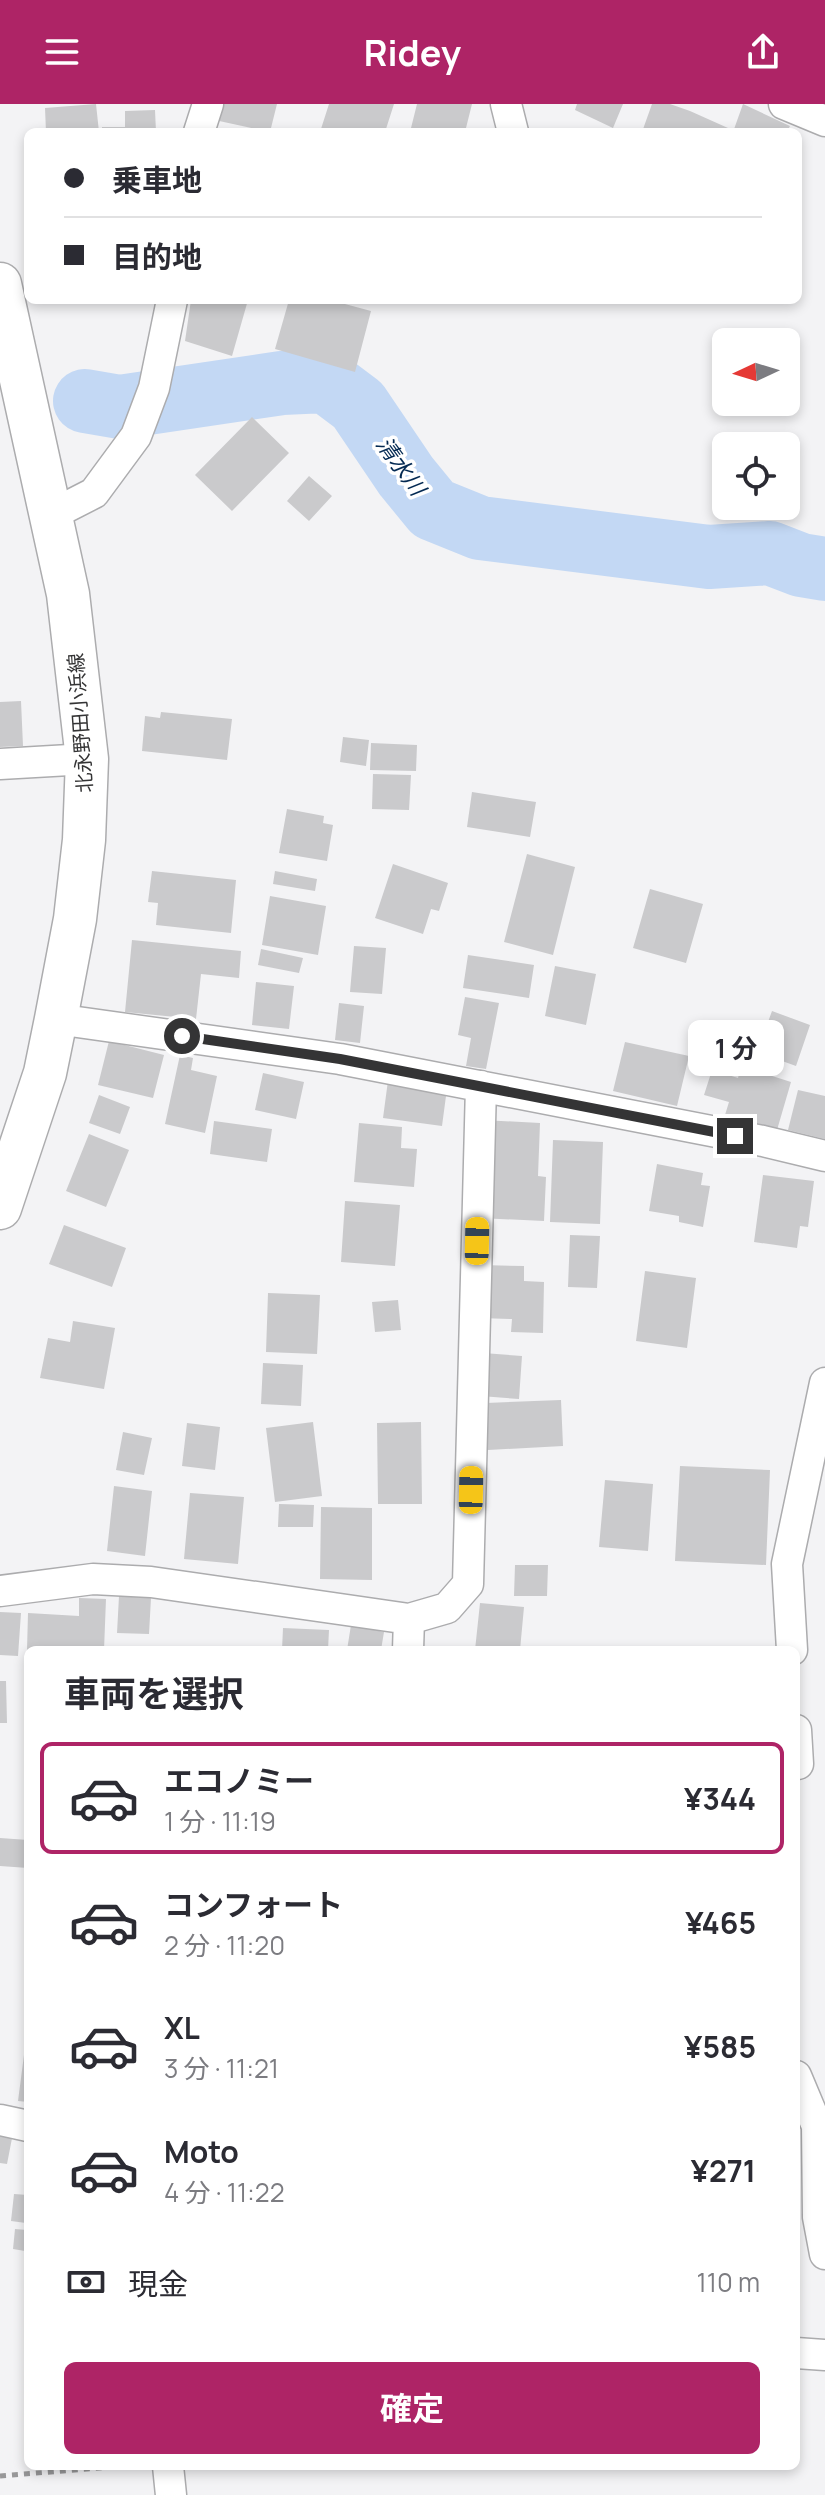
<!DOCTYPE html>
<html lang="ja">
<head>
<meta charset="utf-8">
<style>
  :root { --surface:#fff; --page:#f2f2f3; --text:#2b2b33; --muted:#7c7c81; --line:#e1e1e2; --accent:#ae2466 }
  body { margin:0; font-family:Manrope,"Noto Sans JP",sans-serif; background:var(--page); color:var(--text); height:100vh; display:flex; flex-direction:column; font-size:30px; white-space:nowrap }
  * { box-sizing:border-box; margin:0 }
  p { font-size:26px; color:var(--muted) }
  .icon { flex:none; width:44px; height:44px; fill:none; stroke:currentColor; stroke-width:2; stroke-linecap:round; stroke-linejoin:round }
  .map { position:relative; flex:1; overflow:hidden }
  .details { position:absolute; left:24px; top:1542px; width:776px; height:824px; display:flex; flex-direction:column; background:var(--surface); border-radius:12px; box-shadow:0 4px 12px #0003 }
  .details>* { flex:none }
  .banner { position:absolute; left:24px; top:24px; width:778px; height:176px; border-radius:12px; box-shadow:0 4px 12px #0003; display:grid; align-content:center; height:176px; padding:0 40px; background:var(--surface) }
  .needle { width:52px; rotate:266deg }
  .fabs { position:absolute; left:712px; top:224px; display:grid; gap:16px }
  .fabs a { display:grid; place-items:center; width:88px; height:88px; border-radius:12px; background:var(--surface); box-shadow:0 4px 12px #0003; font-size:40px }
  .end { position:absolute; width:36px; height:36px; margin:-18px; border:10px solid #343435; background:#fff; box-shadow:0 0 0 4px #fff }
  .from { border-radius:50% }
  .bubble { position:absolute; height:56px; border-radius:12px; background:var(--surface); box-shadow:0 4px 12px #0003; font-size:26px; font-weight:700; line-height:56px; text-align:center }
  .car { position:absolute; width:24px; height:48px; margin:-24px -12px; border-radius:10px; box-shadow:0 0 6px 2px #0007; background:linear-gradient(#f5c518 24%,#345 0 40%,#f5c518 0 76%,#345 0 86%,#f5c518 0) }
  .banner b { display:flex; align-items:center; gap:28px; height:76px; font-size:30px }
  .banner b+b { border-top:2px solid var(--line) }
  .banner i { width:20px; height:20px; background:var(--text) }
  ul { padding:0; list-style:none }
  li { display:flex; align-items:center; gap:24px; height:112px; margin:0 16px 12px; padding:0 24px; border:4px solid transparent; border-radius:12px }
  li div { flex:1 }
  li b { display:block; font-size:30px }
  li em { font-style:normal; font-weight:700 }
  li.active { border-color:var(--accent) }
  li>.icon { width:72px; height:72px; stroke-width:1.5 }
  h2 { padding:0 40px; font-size:36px; line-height:96px }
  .pay { display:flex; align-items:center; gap:20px; height:88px; padding:0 40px; font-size:30px }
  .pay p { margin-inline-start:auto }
  .primary-button { display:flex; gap:16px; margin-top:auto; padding:16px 40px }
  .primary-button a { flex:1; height:92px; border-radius:12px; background:var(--accent); color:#fff; font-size:32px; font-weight:700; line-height:92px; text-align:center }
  header { display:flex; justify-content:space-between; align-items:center; height:104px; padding:0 40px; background:var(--accent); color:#fff; font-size:36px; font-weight:700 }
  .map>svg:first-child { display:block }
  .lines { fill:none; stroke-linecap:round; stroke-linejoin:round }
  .river { stroke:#c3d8f4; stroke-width:64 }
  .building { fill:#cacacc }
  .street-casing { stroke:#acacae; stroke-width:33 }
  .secondary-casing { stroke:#acacae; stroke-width:45 }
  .path { stroke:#989899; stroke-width:5; stroke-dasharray:6 6; stroke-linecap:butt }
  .street { stroke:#fff; stroke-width:30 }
  .secondary { stroke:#fff; stroke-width:42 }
  .route { stroke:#343435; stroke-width:10 }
  .labels { text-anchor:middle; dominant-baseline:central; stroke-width:7; stroke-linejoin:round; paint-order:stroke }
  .street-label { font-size:20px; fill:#343435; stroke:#fff }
  .water-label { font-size:22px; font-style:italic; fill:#032952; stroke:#fff }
</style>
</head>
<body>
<header><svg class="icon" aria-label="menu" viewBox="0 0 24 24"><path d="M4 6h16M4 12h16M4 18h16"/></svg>Ridey<svg class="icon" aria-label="share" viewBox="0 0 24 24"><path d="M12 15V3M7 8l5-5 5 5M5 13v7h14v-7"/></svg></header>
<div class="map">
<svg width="825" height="2391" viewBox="0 0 825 2391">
  <rect width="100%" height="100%" fill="#f3f3f5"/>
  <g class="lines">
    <path class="river" d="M85 297 120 303 282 279 326 277 358 301 406 372 433 405 480 424 709 453 770 449 801 461 825 465"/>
  </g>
  <path class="building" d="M96 0 99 28H46L45 4Z
    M216 0H277L270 28 210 15Z
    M329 0H394L385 28H320Z
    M417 0H472L465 28H410Z
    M577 0H623L613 24 575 6Z
    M652 0H670L690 7 728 24 726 28H642Z
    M743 0 790 22 787 28H733Z
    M155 6 156 28H102V23H125V7Z
    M191 196H248L232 252 185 237Z
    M289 196H330L371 207 355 268 275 245Z
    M252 313 289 349 232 407 195 371Z
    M309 372 332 392 309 417 287 397Z
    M21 597 23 642 0 643V598Z
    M161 608 232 615 227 656 142 647 145 612 160 614Z
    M343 633 369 636 366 662 340 658Z
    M371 639 417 641 416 667 370 666Z
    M373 670 411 671 409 706 372 705Z
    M472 688 536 698 530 733 467 723Z
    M287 705 324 712 323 719 333 721 327 757 279 749Z
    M527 750 575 763 553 851 504 838Z
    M393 760 448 779 439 807 431 805 423 830 375 814Z
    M152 767 236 776 231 829 156 821 158 799 148 798Z
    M275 767 317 775 315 787 273 780Z
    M650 785 703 800 686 859 633 844Z
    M270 792 326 802 318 851 262 841Z
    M132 836 241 847 239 874 201 870 196 915 125 908Z
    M354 842 386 844 382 890 350 888Z
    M261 845 303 854 299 869 258 861Z
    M468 851 534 861 529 894 463 884Z
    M555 862 596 870 586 921 545 912Z
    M256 878 294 882 289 925 252 921Z
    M465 893 499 899 486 965 466 962 471 934 458 931Z
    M339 899 364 902 360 939 335 936Z
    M772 907 810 921 796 962 757 948Z
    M109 937 164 951 153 994 98 981Z
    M625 938 689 952 677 1002 613 987Z
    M180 951 193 954 191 966 217 972 205 1029 165 1020Z
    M741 962 791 978 777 1026 725 1011 729 998 704 991 712 966 738 974Z
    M263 969 304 978 296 1015 255 1006Z
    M389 969 448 977 442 1022 383 1014Z
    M798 986 825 992V1035L788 1026Z
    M99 991 130 1003 120 1030 89 1019Z
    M483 1016 540 1019 538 1072 546 1073 544 1117 479 1114Z
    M214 1017 272 1025 267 1058 210 1050Z
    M359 1019 402 1023 401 1044 417 1045 414 1083 354 1078Z
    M89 1030 129 1046 106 1103 66 1087Z
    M553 1036 603 1038 600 1120 550 1118Z
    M657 1060 703 1069 701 1081 710 1082 703 1123 679 1118V1112L649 1107Z
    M763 1071 814 1077 808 1123 800 1122 797 1144 754 1138Z
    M345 1097 400 1101 395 1162 341 1158Z
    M64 1121 126 1144 112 1183 49 1160Z
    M570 1131 600 1132 597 1184 568 1183Z
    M481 1161 524 1162V1177L544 1178 543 1229 511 1228 512 1215 479 1214Z
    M645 1167 696 1174 687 1244 636 1237Z
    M268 1189 320 1191 317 1250 266 1248Z
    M398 1196 401 1226 375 1228 372 1198Z
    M73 1217 115 1224 104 1285 40 1274 48 1234 70 1238Z
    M483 1249 522 1252 519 1295 480 1292Z
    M263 1259 303 1261 301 1302 261 1300Z
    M561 1296 563 1342 488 1346 486 1299Z
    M313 1318 322 1392 275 1398 266 1324Z
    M421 1318 422 1400H378L377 1319Z
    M187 1319 220 1323 215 1366 182 1362Z
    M123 1328 152 1334 144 1371 116 1366Z
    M680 1362 770 1366 766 1461 675 1457Z
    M605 1376 653 1380 648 1447 599 1443Z
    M114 1382 152 1387 145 1452 107 1447Z
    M190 1389 244 1393 238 1460 184 1455Z
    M279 1400 314 1401 313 1423H278Z
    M321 1403 372 1404V1476L320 1475Z
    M515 1461H548L547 1492H514Z
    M119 1492 151 1494 149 1530 117 1529Z
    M79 1494 106 1495 104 1546H27L28 1509 79 1512Z
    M480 1499 524 1503 520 1546H475Z
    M0 1508 21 1509 18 1552 0 1551Z
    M351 1521 384 1528 381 1546H347Z
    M283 1524 329 1526 328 1546H282Z
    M0 1577H6L7 1619H0Z
    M0 1734 28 1736V1764L0 1762Z
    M24 1951H28V1998L18 1997Z
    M0 2021 14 2024 7 2060 0 2059Z
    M14 2090 28 2091 26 2119 11 2117Z
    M15 2125 27 2126 25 2147 13 2145Z"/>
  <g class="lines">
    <g class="street-casing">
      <path id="street" d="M506 0 513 28
        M784 0 825 17
        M199 28 208 0
        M51 411 94 389 136 332 154 284 172 196
        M0 660 87 655
        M56 915 340 955 763 1037 825 1052
        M0 1487 93 1475 151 1478 409 1515 447 1504 468 1480 481 982
        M408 1546 409 1515
        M792 1546 787 1460 825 1279
        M796 1626 798 1660
        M796 1972 817 2022 818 2113 825 2150
        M0 2016 28 2022
        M796 2249 825 2251
        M168 2362 171 2391"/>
    </g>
    <g class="secondary-casing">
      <path id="secondary" d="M0 180 68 490 87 655 84 736 75 815 56 915 45 969 0 1104"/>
    </g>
    <path class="path" d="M0 2372 124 2362"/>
    <use href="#street" class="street"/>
    <use href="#secondary" class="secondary"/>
  </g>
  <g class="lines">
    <path class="route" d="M182 932 340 955 735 1032"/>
  </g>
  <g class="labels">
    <g class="street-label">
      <text transform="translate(80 619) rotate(-94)">北永野田小浜線</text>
    </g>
    <g class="water-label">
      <text transform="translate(401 362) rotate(54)">清水川</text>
    </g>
  </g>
</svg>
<div class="fabs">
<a><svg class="needle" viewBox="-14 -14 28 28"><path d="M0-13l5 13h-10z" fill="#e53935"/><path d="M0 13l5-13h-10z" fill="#7c7c81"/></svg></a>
<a><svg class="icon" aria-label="locate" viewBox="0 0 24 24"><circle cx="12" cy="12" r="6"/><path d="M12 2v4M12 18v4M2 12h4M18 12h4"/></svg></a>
</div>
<i class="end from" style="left:182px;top:932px"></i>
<i class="end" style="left:735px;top:1032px"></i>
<div class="bubble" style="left:688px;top:916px;width:96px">1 分</div>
<i class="car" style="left:477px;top:1137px;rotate:1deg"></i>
<i class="car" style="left:471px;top:1386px;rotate:1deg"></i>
<div class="banner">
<b><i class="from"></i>乗車地</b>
<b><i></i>目的地</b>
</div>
<section class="details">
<h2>車両を選択</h2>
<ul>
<li class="active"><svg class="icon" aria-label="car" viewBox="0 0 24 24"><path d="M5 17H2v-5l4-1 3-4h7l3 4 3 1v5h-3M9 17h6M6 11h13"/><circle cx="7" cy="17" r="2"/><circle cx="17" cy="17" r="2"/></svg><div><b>エコノミー</b><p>1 分 · 11:19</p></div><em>¥344</em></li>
<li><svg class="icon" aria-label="car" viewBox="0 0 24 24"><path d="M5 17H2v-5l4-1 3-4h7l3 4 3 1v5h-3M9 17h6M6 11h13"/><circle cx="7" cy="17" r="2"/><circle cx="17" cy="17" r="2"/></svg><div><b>コンフォート</b><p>2 分 · 11:20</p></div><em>¥465</em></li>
<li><svg class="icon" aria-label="car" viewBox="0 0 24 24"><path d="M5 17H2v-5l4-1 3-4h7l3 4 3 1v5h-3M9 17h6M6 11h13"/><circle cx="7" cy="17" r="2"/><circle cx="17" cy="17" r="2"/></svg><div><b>XL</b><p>3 分 · 11:21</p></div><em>¥585</em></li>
<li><svg class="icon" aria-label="car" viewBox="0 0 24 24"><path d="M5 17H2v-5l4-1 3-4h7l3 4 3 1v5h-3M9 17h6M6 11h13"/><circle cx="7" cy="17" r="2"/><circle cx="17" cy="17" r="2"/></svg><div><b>Moto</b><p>4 分 · 11:22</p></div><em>¥271</em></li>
</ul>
<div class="pay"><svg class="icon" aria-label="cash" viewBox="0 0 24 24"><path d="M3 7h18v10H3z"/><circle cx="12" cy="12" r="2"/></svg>現金<p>110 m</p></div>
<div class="primary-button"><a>確定</a></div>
</section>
</div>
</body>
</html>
